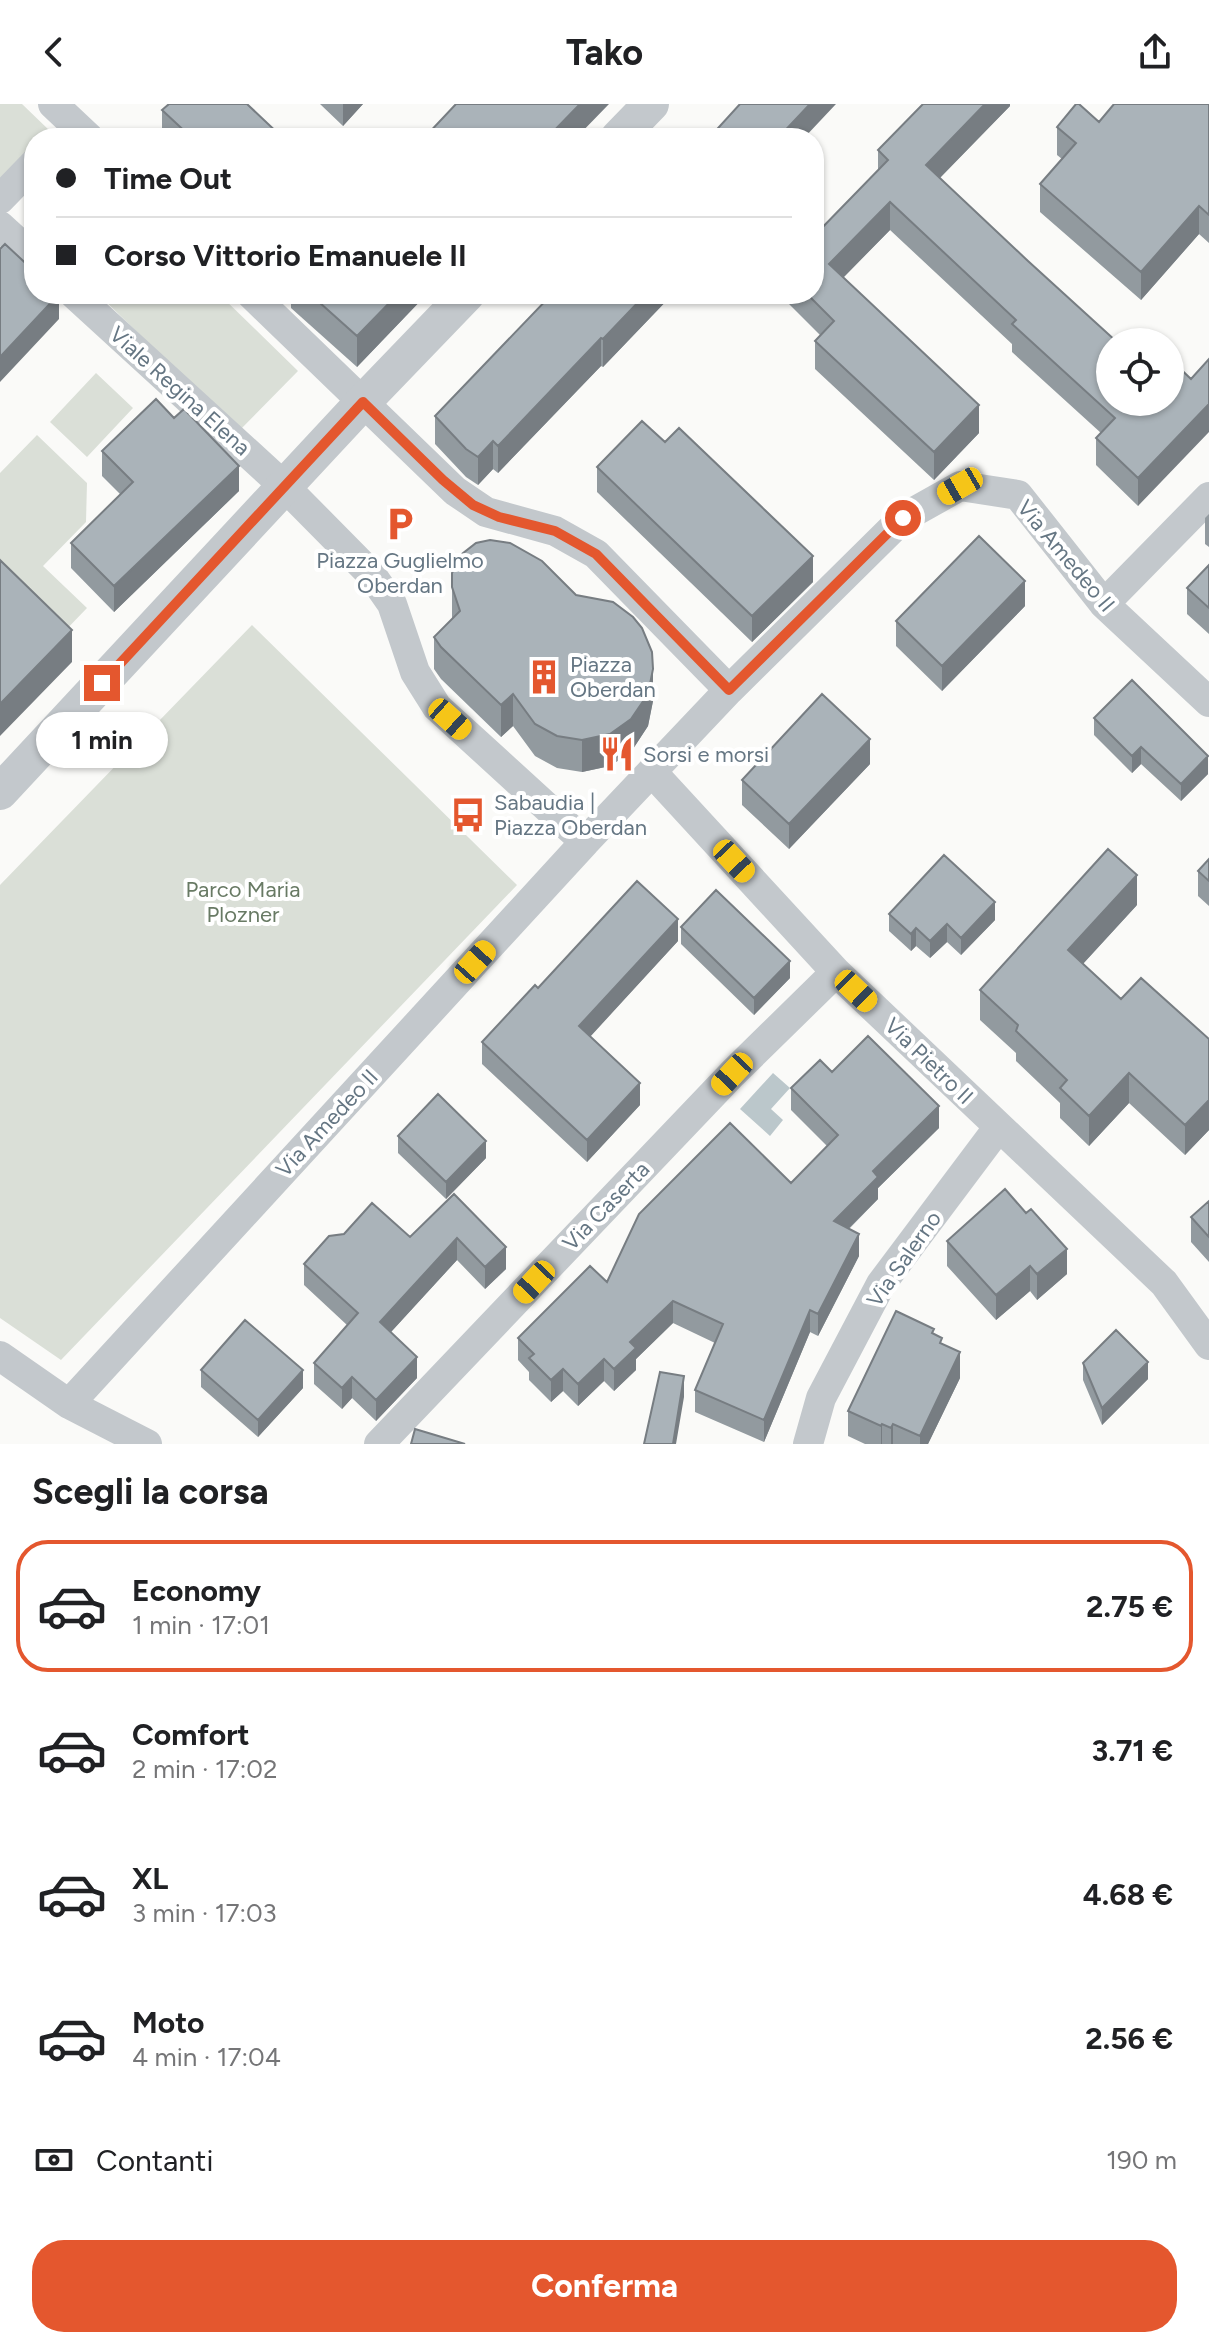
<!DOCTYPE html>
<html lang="it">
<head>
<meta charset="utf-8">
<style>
  :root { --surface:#fff; --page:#f2f2f2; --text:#202124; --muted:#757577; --line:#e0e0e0; --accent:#e4572e }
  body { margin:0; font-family:Figtree,sans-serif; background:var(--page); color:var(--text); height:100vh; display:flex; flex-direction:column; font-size:30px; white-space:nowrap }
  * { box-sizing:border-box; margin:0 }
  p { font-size:26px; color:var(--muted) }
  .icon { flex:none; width:44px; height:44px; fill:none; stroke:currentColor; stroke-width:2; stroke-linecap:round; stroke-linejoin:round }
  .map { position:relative; height:1340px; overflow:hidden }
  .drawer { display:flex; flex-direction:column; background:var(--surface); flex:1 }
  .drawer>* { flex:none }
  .hud { position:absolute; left:24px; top:24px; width:800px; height:176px; border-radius:32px; box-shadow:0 2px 6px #0004; display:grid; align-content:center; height:176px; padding:0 32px; background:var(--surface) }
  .buttons { position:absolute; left:1096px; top:224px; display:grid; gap:16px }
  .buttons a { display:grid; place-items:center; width:88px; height:88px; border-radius:50%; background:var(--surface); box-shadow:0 2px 6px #0004; font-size:40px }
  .end { position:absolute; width:36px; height:36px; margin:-18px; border:10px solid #e4572e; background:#fff; box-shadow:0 0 0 4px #fff }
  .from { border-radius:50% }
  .bubble { position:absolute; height:56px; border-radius:28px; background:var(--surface); box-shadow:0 2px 6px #0004; font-size:26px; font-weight:700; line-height:56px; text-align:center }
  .car { position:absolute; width:24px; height:48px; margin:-24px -12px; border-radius:10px; box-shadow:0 0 6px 2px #0007; background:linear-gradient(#f5c518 24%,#345 0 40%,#f5c518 0 76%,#345 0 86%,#f5c518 0) }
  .hud b { display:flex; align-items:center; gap:28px; height:76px; font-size:30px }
  .hud b+b { border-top:2px solid var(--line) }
  .hud i { width:20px; height:20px; background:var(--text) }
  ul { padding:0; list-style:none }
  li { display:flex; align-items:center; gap:24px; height:132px; margin:0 16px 12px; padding:0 16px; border:4px solid transparent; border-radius:32px }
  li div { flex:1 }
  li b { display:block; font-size:30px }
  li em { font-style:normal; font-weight:700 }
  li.active { border-color:var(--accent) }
  li>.icon { width:72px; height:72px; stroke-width:1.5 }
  h2 { padding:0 32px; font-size:36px; line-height:96px }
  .pay { display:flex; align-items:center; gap:20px; height:88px; padding:0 32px; font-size:30px }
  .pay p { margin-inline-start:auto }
  .cta { display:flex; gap:16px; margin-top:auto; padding:16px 32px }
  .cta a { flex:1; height:92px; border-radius:32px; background:var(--accent); color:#fff; font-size:32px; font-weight:700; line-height:92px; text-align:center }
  header { display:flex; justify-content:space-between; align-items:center; height:104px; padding:0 32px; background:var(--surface); font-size:36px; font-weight:700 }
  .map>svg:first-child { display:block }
  .green { fill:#dadfd7 }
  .water { fill:#bbc7cb }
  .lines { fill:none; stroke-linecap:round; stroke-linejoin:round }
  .minor { stroke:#c3c8cc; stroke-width:30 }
  .tertiary { stroke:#c3c8cc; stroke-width:36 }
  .wall { fill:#929a9f }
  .shaded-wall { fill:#777d82 }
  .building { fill:#aab3b9; stroke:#777d82; stroke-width:2 }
  .route { stroke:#e4572e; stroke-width:10 }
  .labels { text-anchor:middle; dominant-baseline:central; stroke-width:8; stroke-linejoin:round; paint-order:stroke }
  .street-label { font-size:22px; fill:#657683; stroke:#fff }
  .poi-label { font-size:22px; fill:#657683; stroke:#fff; text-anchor:start }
  .park-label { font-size:22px; fill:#687a64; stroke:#fff }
</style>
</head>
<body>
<header><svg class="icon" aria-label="back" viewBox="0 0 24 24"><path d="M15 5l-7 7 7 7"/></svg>Tako<svg class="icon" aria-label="share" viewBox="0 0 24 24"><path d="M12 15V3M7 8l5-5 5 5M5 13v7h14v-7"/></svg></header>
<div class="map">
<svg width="1209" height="1340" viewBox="0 0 1209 1340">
  <rect width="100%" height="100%" fill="#fafaf8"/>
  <path class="green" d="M0 0H22L50 27 43 34H34V44L0 79Z
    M98 190H219L298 267 239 327Z
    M96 269 133 304 87 353 50 318Z
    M37 331 87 379 86 418 43 462 87 504 60 532 0 473V369Z
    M252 521 517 781 61 1256 0 1214V781Z"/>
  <path class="water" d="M773 969 790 984 771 1005 783 1016 770 1032 740 1005Z"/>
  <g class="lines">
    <path class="minor" d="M53 0 89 34
      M0 95 34 60
      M0 122 34 153
      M74 190 285 383 371 470 392 500 415 568 437 603 585 738 729 586 596 450 555 427 486 408 455 387 251 190
      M1104 500 1209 393
      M729 586 903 414 960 382 1018 391 1104 500 1209 598
      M652 668 836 868 1164 1179 1209 1241
      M0 1252 69 1300 147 1340
      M69 1300 585 738
      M379 1340 732 970 836 868
      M808 1340 821 1294 881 1180 998 1024"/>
    <path class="tertiary" d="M618 34 651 0
      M0 688 363 298 467 190"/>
  </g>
  <path class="wall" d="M320 0H363L343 22Z
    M1010 0V2L940 74 1110 298 1191 275 1138 402 1096 361V334L1101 329 1012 248V240L890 126 843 174 979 329 934 376 815 265V237L820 231 782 193V190H814L878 67V46Z
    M1209 0V139L1199 130 1141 196 1040 108V80L1062 55 1057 51V23L1099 18Z
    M162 6 283 34H165L162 32Z
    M291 190H427L357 263 291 204Z
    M552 190H673L603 263 601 262 498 369 493 365 478 381 466 373 435 340V312Z
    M174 314 239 387 114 508 71 464V439L121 391 102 372V347Z
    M597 363 813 478 752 538 597 388Z
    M1209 410V443L1205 440V414Z
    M1209 461V530L1187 510V484Z
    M452 469 653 597 648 622 631 648 610 662 582 668 557 664 535 652 513 622 501 633 441 575 434 565V533L452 515Z
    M1025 502 942 587 896 542V517Z
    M1094 614 1208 670 1181 697 1141 660 1132 669 1094 631Z
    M870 660 789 745 742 701V676Z
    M1209 755V802L1198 792V767Z
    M1137 801 1083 860 1121 895 1209 935V1026L1185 1051 1129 999 1089 1042 1060 1014V999L1016 957V949L980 916V886Z
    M889 810 995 816 961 851 947 838 930 854 916 842 911 847 889 827Z
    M681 823 790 874 754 911 681 840Z
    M678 837 590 932 640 1001 587 1058 482 960V938L538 884Z
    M832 968 939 1024 878 1084V1095L849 1125 859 1152 818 1232 810 1228 764 1338 695 1308V1286L715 1239 673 1219 636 1255V1266L614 1287 604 1277 578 1302 563 1287 551 1298 529 1276V1268L518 1256V1234L607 1178 791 1079 827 1042 791 1006V984Z
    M398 1032 486 1054 446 1095 398 1049Z
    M454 1090 506 1165 485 1185 457 1156 391 1228 417 1274 376 1317 352 1294 342 1305 314 1280V1259L347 1221 304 1181V1160L410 1133Z
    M1209 1097V1158L1191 1138V1113Z
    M947 1137 1067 1170 1037 1196 1030 1187 996 1216 947 1162Z
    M942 1240 960 1274 928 1340H865L848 1332V1307Z
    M1083 1259 1148 1275 1102 1321 1083 1276Z
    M201 1266 303 1284 258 1333 201 1283Z"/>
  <path class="shaded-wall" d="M343 0H363L343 22Z
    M580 0H609L576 34H547Z
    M810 0H836L804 34H778Z
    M985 0H1010V2L926 88V61Z
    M890 98V126L829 188V160Z
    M1199 102V130L1141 196V168Z
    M59 190V215L0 278V253Z
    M398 190H427L357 263V232Z
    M646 190H673L603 263V235Z
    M601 234V262L498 369V342Z
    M1209 300V328L1138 402V374Z
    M979 301V329L934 376V348Z
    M493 337V365L478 381V353Z
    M239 362V387L114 508V482Z
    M813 452V478L752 538V512Z
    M1025 477V502L942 587V562Z
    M72 526V558L0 632V600Z
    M653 565V597L648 622 631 648 610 662 582 668V636Z
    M513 590V622L501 633V601Z
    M870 635V660L789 745V720Z
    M1141 643V660L1132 669V652Z
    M1208 652V670L1181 697V680Z
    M1137 771V801L1068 876V846Z
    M995 798V816L961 851V834Z
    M678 815V837L579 945V922Z
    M947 820V838L930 854V837Z
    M916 824V842L911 847V830Z
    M790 857V874L754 911V894Z
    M1129 969V999L1089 1042V1012Z
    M640 979V1001L587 1058V1036Z
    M1209 996V1026L1185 1051V1021Z
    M939 1002V1024L878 1084V1095L834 1139V1117L873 1067Z
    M486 1037V1054L446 1095V1078Z
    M859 1130V1152L818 1232V1210Z
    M457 1134V1156L380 1240V1218Z
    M506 1143V1165L485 1185V1163Z
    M1067 1145V1170L1037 1196V1170Z
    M1030 1162V1187L996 1216V1191Z
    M673 1197V1219L636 1255V1266L614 1287V1265L630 1238Z
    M810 1206V1228L764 1338V1316Z
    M960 1248V1274L928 1340H920V1332Z
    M417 1253V1274L376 1317V1296Z
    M604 1255V1277L578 1302V1280Z
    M1148 1258V1275L1102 1321V1304Z
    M563 1265V1287L551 1298V1276Z
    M303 1266V1284L258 1333V1316Z
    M684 1272V1293L676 1340H673Z
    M352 1273V1294L342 1305V1284Z
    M882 1320V1340H881V1322Z
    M893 1320V1340H891V1324Z"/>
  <path class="building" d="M169 0H247L283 34H192L162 6Z
    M456 0H580L547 34H424Z
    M740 0H810L778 34H709Z
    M923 0H985L926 61 1028 157 1117 238H1110V298H1170V257L1171 256 1191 275 1209 255V300L1138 374 1096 334 1115 314 1012 220 1016 216 890 98 829 160 979 301 934 348 815 237 834 217 807 190H814V132L888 56 878 46Z
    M1076 0H1079L1099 18 1114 0H1209V111L1199 102 1141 168 1040 80 1076 39 1057 23Z
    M5 140 34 167V190H59L0 253V145Z
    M310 190H398L357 232Z
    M552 190H646L603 235 601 234 498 342 493 337 478 353 466 345 435 312Z
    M156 295 174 314 184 305 239 362 114 482 71 439 133 378 102 347Z
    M642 317 665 338 679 324 813 452 752 512 597 363Z
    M979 432 1025 477 942 562 896 517Z
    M490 436 510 439 542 457 576 491 613 498 633 513 642 524 652 548 653 565 648 590 631 615 610 630 582 636 557 632 535 620 513 590 501 601 441 543 434 533 460 507 452 483V469L462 450 476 439Z
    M0 456 72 526 0 600Z
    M1209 461V504L1187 484Z
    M1132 576 1208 652 1181 680 1141 643 1132 652 1094 614Z
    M822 590 870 635 789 720 742 676Z
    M1108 745 1137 771 1068 846 1121 895 1141 874 1209 935V996L1185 1021 1129 969 1089 1012 1060 984 1067 976 1016 927 1018 921 980 886Z
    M944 751 995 798 961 834 947 820 930 837 916 824 911 830 889 810Z
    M1209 755V777L1198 767Z
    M637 777 678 815 579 922 640 979 587 1036 482 938 535 881 538 884Z
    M716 786 790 857 754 894 681 823Z
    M868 932 939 1002 873 1067 878 1073 834 1117 859 1130 818 1210 810 1206 764 1316 695 1286 723 1220 673 1197 630 1238 636 1244 614 1265 604 1255 578 1280 563 1265 551 1276 529 1254 534 1250 518 1234 590 1162 607 1178 639 1110 730 1019 791 1079 838 1031 791 984 820 956 832 968Z
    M438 990 486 1037 446 1078 398 1032Z
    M1005 1085 1026 1109 1031 1105 1067 1145 1037 1170 1030 1162 996 1191 947 1137Z
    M454 1090 506 1143 485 1163 457 1134 380 1218 417 1253 376 1296 352 1273 342 1284 314 1259 358 1209 304 1160 329 1132 344 1130 372 1099 410 1133Z
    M1209 1097V1133L1191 1113Z
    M896 1207 934 1225 932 1229 942 1234 940 1239 960 1248 920 1332 893 1320 891 1324 882 1320 881 1322 848 1307Z
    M245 1216 303 1266 258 1316 201 1266Z
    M1116 1226 1148 1258 1102 1304 1083 1259Z
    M660 1268 684 1272 673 1340H644Z
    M415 1325 465 1340H411Z"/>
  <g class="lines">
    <path class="route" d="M102 579 363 298 443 376 473 401 499 413 555 427 596 450 729 586 903 414"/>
  </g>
  <defs>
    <g id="parking-bare" transform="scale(2.76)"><path d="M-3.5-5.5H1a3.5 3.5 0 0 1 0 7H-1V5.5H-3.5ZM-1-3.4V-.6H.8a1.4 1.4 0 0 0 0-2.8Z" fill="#e4572e" stroke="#fff" stroke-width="2.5" paint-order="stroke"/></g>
    <g id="building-bare" transform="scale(2.76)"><path d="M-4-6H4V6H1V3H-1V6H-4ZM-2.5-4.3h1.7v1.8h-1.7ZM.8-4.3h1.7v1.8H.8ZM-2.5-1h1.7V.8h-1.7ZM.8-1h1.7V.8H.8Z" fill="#e4572e" stroke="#fff" stroke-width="2.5" paint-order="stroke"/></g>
    <g id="restaurant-bare" transform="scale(2.76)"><path d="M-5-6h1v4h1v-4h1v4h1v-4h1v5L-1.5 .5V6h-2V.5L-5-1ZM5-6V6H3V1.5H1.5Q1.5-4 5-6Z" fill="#e4572e" stroke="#fff" stroke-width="2.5" paint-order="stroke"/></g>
    <g id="bus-bare" transform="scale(2.76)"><path d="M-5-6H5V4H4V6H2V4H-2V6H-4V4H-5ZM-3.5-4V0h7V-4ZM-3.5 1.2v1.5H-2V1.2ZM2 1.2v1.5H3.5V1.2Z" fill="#e4572e" stroke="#fff" stroke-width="2.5" paint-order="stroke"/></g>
  </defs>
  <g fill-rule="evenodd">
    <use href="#parking-bare" x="400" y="420"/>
    <use href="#building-bare" x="544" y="573"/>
    <use href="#restaurant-bare" x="617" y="650"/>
    <use href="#bus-bare" x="468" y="711"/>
  </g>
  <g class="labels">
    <g class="street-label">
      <text transform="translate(180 287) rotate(42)">Viale Regina Elena</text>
      <text transform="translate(1066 452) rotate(50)">Via Amedeo II</text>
      <text transform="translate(929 957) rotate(44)">Via Pietro II</text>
      <text transform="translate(327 1019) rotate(-47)">Via Amedeo II</text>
      <text transform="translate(606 1102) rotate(-46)">Via Caserta</text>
      <text transform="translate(904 1155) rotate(-55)">Via Salerno</text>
    </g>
    <g class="poi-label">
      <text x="400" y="456" text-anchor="middle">Piazza Guglielmo<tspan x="400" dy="25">Oberdan</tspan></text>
      <text x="570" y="560">Piazza<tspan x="570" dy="25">Oberdan</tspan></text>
      <text x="643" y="650">Sorsi e morsi</text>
      <text x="494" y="698">Sabaudia |<tspan x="494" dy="25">Piazza Oberdan</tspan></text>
    </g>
    <g class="park-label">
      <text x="243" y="785">Parco Maria<tspan x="243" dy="25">Plozner</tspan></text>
    </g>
  </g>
</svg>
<div class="buttons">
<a><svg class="icon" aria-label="locate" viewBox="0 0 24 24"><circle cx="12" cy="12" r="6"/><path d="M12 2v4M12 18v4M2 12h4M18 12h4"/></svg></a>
</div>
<i class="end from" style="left:903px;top:414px"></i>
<i class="end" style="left:102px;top:579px"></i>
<div class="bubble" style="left:36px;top:608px;width:132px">1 min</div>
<i class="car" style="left:960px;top:382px;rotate:240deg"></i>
<i class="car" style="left:450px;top:615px;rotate:132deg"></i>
<i class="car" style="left:734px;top:757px;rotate:137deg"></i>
<i class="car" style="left:475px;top:858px;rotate:42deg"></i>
<i class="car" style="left:856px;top:887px;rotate:134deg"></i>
<i class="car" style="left:732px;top:970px;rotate:223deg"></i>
<i class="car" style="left:534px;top:1178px;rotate:223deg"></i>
<div class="hud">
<b><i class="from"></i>Time Out</b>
<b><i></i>Corso Vittorio Emanuele II</b>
</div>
</div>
<section class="drawer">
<h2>Scegli la corsa</h2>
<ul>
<li class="active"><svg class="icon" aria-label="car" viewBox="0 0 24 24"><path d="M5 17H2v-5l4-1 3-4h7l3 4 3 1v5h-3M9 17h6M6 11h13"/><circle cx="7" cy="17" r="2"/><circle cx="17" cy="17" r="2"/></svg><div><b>Economy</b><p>1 min · 17:01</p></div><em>2.75 €</em></li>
<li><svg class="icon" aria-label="car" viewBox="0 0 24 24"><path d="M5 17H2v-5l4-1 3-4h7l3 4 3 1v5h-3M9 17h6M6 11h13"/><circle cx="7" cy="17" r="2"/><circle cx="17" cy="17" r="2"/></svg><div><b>Comfort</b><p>2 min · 17:02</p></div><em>3.71 €</em></li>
<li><svg class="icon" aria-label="car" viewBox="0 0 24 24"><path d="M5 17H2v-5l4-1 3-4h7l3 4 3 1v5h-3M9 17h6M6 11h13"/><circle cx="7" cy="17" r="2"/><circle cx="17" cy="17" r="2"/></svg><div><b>XL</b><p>3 min · 17:03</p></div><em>4.68 €</em></li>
<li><svg class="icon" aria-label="car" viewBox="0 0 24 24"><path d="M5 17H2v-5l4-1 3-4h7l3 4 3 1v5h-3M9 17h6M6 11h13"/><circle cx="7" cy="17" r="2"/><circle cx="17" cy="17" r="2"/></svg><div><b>Moto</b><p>4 min · 17:04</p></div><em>2.56 €</em></li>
</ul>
<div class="pay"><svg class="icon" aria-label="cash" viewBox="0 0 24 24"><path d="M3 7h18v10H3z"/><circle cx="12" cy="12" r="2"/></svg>Contanti<p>190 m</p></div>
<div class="cta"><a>Conferma</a></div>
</section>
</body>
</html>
